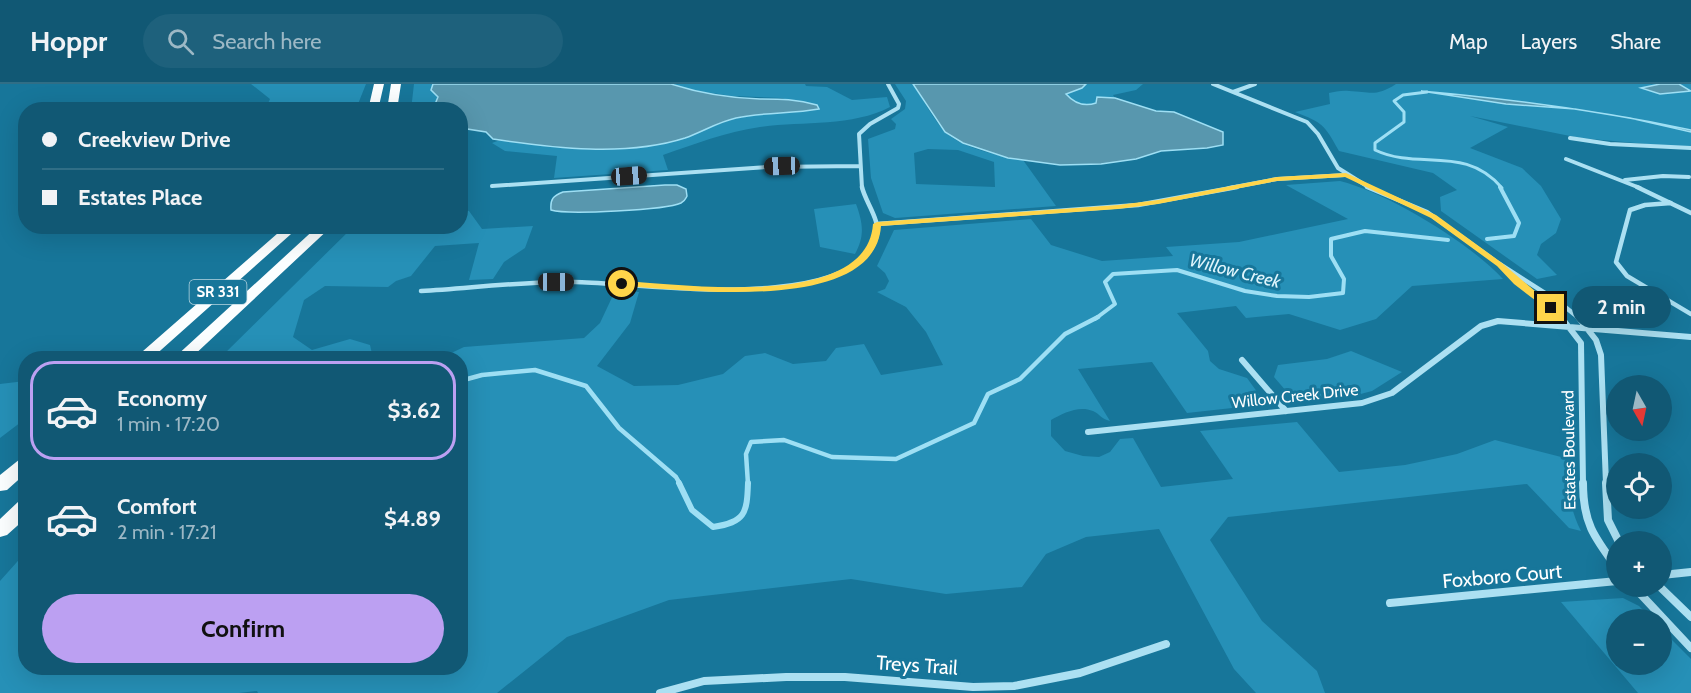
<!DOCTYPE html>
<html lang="en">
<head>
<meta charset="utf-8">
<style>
  :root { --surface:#115874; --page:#1e617c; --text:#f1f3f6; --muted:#9cb8c5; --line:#306e86; --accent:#bca0f2 }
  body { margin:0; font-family:Cabin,sans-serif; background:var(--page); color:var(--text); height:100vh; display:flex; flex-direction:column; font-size:22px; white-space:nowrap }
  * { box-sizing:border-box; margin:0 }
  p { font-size:20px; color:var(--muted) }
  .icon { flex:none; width:33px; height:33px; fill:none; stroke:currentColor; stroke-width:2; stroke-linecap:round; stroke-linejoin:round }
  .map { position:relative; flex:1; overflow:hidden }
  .side { position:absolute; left:18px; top:267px; width:450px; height:324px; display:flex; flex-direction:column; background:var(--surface); border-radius:24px; box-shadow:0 6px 24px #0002 }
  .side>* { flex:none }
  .hud { position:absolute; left:18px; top:18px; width:450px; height:132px; border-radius:24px; box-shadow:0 6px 24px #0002; display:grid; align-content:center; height:132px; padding:0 24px; background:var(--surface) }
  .needle { width:39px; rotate:171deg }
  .fabs { position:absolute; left:1606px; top:291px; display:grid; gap:12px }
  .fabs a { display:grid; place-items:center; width:66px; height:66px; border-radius:50%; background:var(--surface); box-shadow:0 6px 24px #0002; font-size:30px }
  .end { position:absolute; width:27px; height:27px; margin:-14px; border:8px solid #ffd54a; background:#111; box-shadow:0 0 0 3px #111 }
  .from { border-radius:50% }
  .bubble { position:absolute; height:42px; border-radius:21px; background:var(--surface); box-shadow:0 6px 24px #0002; font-size:20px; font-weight:700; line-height:42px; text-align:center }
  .car { position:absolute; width:18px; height:36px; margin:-18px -9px; border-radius:8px; box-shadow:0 0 4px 2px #0007; background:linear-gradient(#222 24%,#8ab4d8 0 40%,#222 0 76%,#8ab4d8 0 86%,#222 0) }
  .hud b { display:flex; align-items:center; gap:21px; height:57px; font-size:22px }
  .hud b+b { border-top:2px solid var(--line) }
  .hud i { width:15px; height:15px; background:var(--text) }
  ul { padding:10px 0 0; list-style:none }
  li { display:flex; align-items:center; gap:18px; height:99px; margin:0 12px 9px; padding:0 12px; border:3px solid transparent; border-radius:24px }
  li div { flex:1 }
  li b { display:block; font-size:22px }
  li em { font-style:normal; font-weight:700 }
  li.on { border-color:var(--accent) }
  li>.icon { width:54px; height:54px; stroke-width:1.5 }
  .button { display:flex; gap:12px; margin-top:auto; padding:12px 24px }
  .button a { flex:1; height:69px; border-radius:36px; background:var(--accent); color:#111; font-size:24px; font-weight:700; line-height:69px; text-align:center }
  header { display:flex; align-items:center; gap:36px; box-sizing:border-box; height:84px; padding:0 30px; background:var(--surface); border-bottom:2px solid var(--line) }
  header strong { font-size:28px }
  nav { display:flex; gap:33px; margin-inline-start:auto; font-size:21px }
  .search { width:420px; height:54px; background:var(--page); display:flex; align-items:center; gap:15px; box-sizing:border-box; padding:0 21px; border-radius:33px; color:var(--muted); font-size:22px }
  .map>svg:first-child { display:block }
  .green { fill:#2690b7; fill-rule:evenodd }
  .water { fill:#5897ae; stroke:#9edff4; stroke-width:1.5 }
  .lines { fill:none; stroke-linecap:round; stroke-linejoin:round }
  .stream-far3 { stroke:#9edff4; stroke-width:3 }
  .stream-far2 { stroke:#9edff4; stroke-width:4 }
  .stream-far1 { stroke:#9edff4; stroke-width:4.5 }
  .stream { stroke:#9edff4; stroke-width:6 }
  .minor-far3 { stroke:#ace0f2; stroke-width:4 }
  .minor-far2 { stroke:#ace0f2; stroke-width:4.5 }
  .minor-far1 { stroke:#ace0f2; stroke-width:6 }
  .minor { stroke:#ace0f2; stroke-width:8 }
  .trunk { fill:#fbfeff; fill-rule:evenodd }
  .route { fill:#ffd54a }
  .labels { text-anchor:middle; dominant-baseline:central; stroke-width:6; stroke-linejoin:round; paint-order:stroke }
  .shield { fill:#17769a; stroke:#b9d6e1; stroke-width:1.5 }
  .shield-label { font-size:15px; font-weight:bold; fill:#fff }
  .street-label { font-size:16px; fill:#fff; stroke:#17769a }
  .water-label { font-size:18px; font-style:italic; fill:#dff5fc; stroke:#17769a }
  .near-street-label { font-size:20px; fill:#fff; stroke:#17769a }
</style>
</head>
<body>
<header>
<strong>Hoppr</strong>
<div class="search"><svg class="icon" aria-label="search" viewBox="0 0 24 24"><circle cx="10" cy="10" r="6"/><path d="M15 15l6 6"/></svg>Search here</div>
<nav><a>Map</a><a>Layers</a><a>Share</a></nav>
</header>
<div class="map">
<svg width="1691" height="609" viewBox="0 0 1691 609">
  <rect width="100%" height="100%" fill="#17769a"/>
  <path class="green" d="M251 0H366L356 25 265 26 270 15Z
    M414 0H433L431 6 438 12 433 25 411 26Z
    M671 0H805L806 2 827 3 852 16 887 13 890 23C852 43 802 37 760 43 725 48 695 60 663 71L668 86 554 94 557 72 505 67 492 59 500 56 526 60 709 44 733 35 759 30 818 25 782 14 732 12 691 6Z
    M895 0H913C923 15 932 33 944 47 959 63 1001 73 1023 76L1056 122 895 134 883 129 871 94 868 55 895 45 896 40 891 35 905 25 906 17ZM928 65 958 66 994 78 995 103 916 100 914 69Z
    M1086 0H1143L1136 6 1113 11 1115 14 1097 13 1096 19C1084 23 1073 19 1066 10L1082 4Z
    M1396 0H1691V64L1580 54 1470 32 1508 43 1470 64 1522 84 1541 102 1561 135 1556 149 1541 160 1537 171 1557 191 1537 195 1441 127 1440 113 1457 106 1433 89 1339 67C1324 40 1323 39 1295 28L1330 20 1329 9C1335 8 1342 6 1349 7 1371 8 1376 13 1396 0Z
    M1340 97C1388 109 1470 159 1503 195L1412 202 1376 235 1340 246 1289 230 1246 234 1236 222 1177 229 1208 267 1210 277 1219 285 1247 294 1263 316 1259 321 1187 329 1152 278 1078 285 1110 337C1101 335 1100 330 1093 327 1079 321 1063 329 1051 336V352L1065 367 1083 372 1099 373 1110 368 1120 355 1133 354 1161 403 1233 395 1200 347 1297 338 1339 388 1405 381 1457 370 1495 356 1573 376C1570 406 1567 419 1581 447L1569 444 1527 400 1228 433 1210 456 1262 537 1317 587 1325 609H1256L1234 585 1159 445 1086 453 1046 470 1022 503 946 510 851 495 669 516 567 553 497 609H258L257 607 239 609H0V497L25 469 26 584H460V274H220L353 143 460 142 461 124 469 127 482 145 533 142 525 164 504 178 493 195 469 196 479 159 435 162 411 192 396 197 388 203 325 202 304 216 293 253 312 266 350 255 370 261 373 274 447 271 464 263 584 254 600 239 615 207 639 208 630 239 597 282 634 302 678 301 723 290 745 272 765 269 793 280 826 277 836 264 864 260 881 291 943 281 926 248 906 223 877 208 885 205 889 197 885 189 877 182 894 146 1031 135 1051 161 1102 177 1173 172 1166 163 1239 158 1348 135 1286 101Z
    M856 120C863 139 865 152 855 170L820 163 814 125Z
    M1351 267 1402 288 1372 307 1353 312 1303 318 1293 315 1274 293 1278 281 1327 275Z
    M25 297V335L0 354V300Z
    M1623 514 1639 522 1652 535 1617 536V580H1662V546L1691 575V609H1638L1561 518Z"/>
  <path class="water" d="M433 0H671C699 9 731 14 760 15 780 15 797 15 817 21L819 25C791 30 764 28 736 34 718 38 702 48 685 54 626 73 553 64 493 55L486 48 461 44 460 26 433 25 438 13 431 6Z
    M913 0H1086L1082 4 1066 10C1074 19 1084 23 1096 19L1097 13 1115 14 1156 27 1174 28 1223 48V61L1207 64 1161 67 1136 75 1101 80 1060 81 1008 74 963 59 945 48Z
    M1660 0H1679L1691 7 1660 10 1641 4Z
    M1421 7C1511 15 1602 27 1691 46V48L1630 34 1575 25 1506 20Z
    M665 101H677L686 105 687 112C685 116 685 117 681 119 666 126 567 131 551 126 550 115 553 112 563 108Z"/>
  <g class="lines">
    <path class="stream-far3" d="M1427 8 1403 11 1394 17 1404 28V38L1375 59V66C1419 87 1465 60 1502 104"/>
    <path class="stream-far2" d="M1487 155 1514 152 1519 139 1500 103
      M1095 235 1115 220 1105 198 1113 190 1177 186 1245 207 1277 212 1309 213 1343 209 1344 195 1331 172V155L1365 147 1448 156"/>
    <path class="stream-far1" d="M460 297 482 291 535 286 586 302 619 344 676 393 680 400
      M748 400 746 370 751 358 784 356 832 373 896 375 974 339 988 310 1020 295 1065 250 1098 233"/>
    <path class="stream" d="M679 399 692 426 713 443C745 438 747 430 748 399"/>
    <path class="minor-far3" d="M1213 0 1307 38 1318 50 1338 84 1370 104
      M1233 8 1255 0
      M1570 54 1610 60 1691 64
      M1566 75 1640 104
      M1625 96 1663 92 1689 93
      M492 102 767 83 860 82
      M862 104 859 50 870 40 898 24 899 20 888 0
      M1229 104 1277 95 1345 91"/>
    <path class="minor-far2" d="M1367 103 1427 128 1498 179 1559 218 1580 235
      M1637 103 1691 129
      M1671 119 1645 121 1630 126 1616 178 1627 192 1691 230
      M877 140 1138 121 1237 103
      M1506 187 1562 235
      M421 207C472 204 524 197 575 198 638 199 852 231 876 154 882 137 865 118 862 103"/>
    <path class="minor-far1" d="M1561 233 1581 259 1583 400
      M1578 233 1596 256 1601 271 1606 400
      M1242 276 1286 327
      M1088 348 1362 319 1392 309 1481 242 1498 237 1691 253"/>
    <path class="minor" d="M1583 399C1583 439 1594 453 1617 484
      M1606 399 1608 436 1619 458
      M1662 491 1691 488
      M1633 502 1691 564
      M1659 502 1691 533
      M1390 519 1617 497
      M660 609 704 597 786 593H845L973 603 1014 602 1080 589 1166 560"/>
    <path class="trunk" d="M374 0H384L378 26H368Z
      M391 0H401L397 26H387Z
      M286 142H300L152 274H135Z
      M318 142H332L191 274H174Z
      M26 373V389L7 406 0 407V391L20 375Z
      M26 415V434L7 451 0 453V435L19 417Z"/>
  </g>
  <path class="route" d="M1346 89 1436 131 1502 179 1555 224 1548 226 1514 200 1497 182 1431 134 1345 93 1277 97 1158 120 1118 125 881 142C875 232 682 205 622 202L618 200 622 197C682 200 867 227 873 140L877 138 1118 121 1158 116 1277 93Z"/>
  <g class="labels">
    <rect class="shield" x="189.5" y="196" width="57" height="24" rx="4.5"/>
    <g class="shield-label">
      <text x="218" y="208">SR 331</text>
    </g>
    <g class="street-label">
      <text transform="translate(1295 312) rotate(-6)">Willow Creek Drive</text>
      <text transform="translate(1569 366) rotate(-91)">Estates Boulevard</text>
    </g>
    <g class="water-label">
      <text transform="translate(1235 187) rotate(14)">Willow Creek</text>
    </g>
    <g class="near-street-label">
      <text transform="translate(1502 492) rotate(-5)">Foxboro Court</text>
      <text transform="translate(917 581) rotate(4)">Treys Trail</text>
    </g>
  </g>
</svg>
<div class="fabs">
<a><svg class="needle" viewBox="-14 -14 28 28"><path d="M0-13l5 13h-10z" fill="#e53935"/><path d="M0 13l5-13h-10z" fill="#9cb8c5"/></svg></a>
<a><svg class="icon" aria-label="locate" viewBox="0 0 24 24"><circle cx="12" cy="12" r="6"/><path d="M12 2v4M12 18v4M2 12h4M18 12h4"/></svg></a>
<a>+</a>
<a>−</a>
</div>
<i class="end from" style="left:622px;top:200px"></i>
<i class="end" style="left:1551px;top:224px"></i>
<div class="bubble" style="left:1572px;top:202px;width:99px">2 min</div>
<i class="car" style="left:782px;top:82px;rotate:268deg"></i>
<i class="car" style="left:629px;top:92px;rotate:86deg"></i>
<i class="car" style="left:556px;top:198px;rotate:90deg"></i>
<div class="hud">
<b><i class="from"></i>Creekview Drive</b>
<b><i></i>Estates Place</b>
</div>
<section class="side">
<ul>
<li class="on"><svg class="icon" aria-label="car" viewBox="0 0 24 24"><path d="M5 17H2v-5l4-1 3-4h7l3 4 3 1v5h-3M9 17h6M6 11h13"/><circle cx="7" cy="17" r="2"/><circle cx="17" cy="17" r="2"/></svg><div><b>Economy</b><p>1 min · 17:20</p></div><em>$3.62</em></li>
<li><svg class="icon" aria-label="car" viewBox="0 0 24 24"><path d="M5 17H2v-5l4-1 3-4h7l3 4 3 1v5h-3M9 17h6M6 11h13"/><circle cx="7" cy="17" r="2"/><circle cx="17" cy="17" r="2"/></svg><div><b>Comfort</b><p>2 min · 17:21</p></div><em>$4.89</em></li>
</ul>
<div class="button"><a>Confirm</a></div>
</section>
</div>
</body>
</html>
